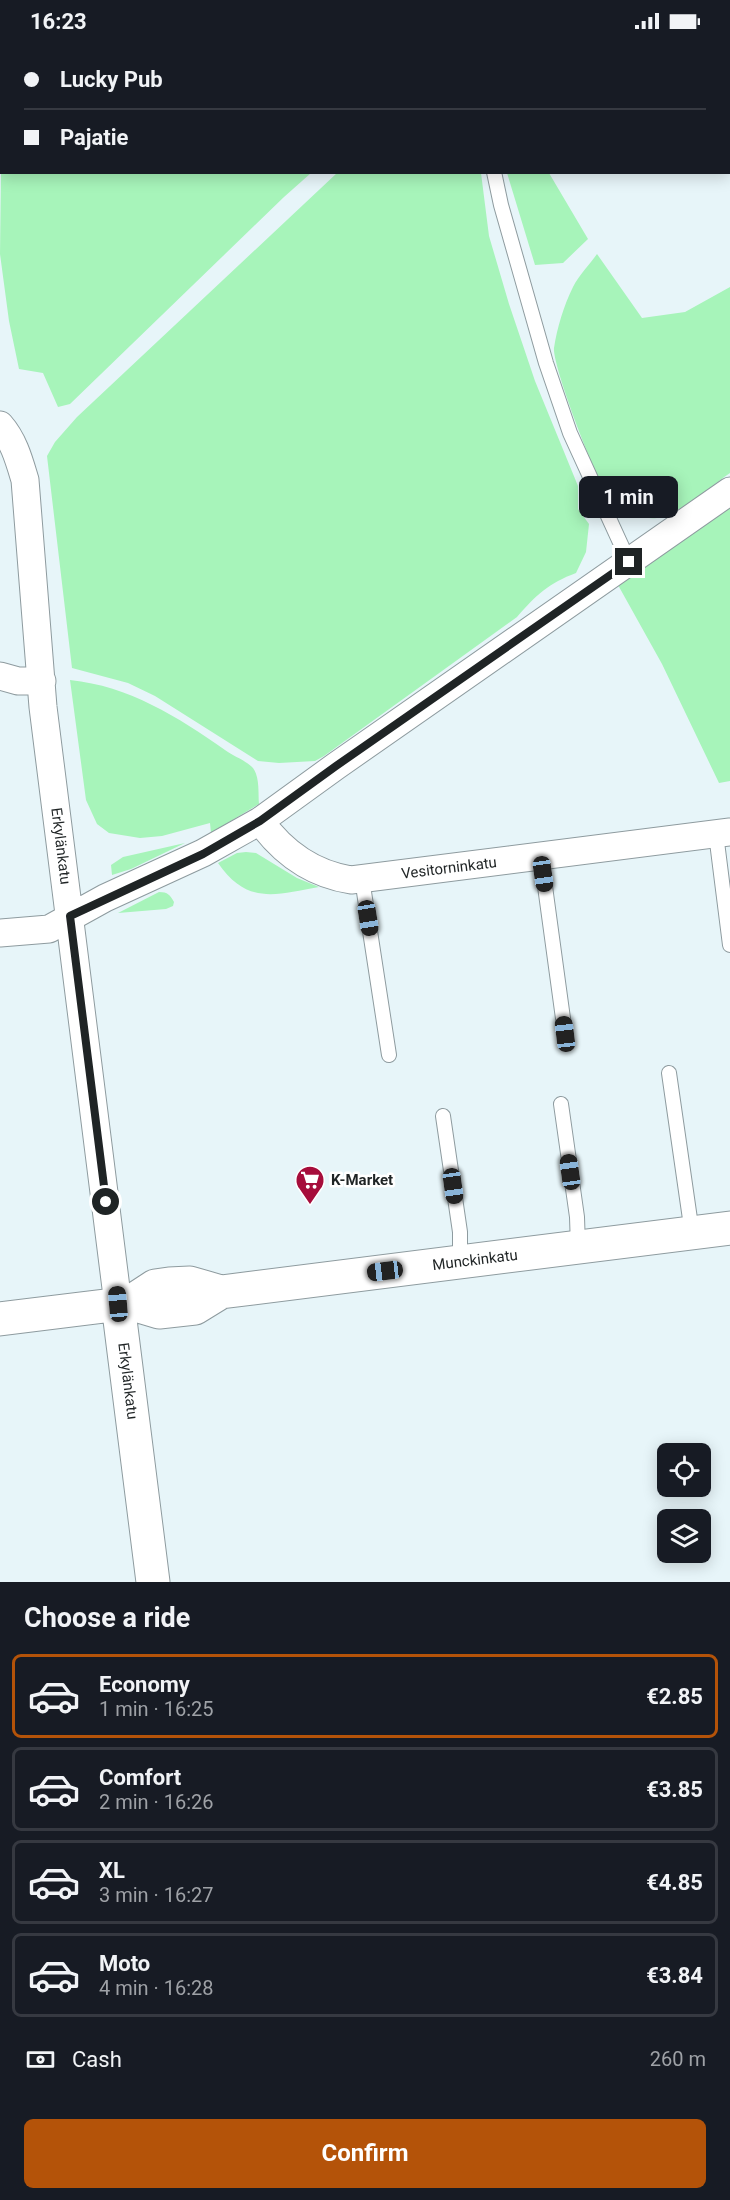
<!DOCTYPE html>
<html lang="en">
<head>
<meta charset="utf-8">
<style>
  :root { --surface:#171b24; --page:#20242c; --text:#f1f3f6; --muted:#9ea1a6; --line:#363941; --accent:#b45309 }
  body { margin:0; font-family:Roboto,sans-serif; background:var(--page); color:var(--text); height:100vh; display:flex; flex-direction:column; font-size:22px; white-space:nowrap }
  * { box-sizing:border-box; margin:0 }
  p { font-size:20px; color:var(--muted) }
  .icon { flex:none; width:33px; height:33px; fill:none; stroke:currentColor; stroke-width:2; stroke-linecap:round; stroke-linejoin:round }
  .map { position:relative; height:1540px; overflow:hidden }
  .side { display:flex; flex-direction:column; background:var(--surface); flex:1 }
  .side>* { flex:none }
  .banner { position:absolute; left:0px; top:0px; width:730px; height:132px; box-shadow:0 3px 15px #0003; display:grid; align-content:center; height:132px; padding:0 24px; background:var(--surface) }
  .controls { position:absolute; left:657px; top:1401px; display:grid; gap:12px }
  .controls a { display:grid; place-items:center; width:54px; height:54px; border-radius:9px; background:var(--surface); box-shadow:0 3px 15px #0003; font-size:30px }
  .end { position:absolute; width:27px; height:27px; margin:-14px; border:8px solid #1f2425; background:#fff; box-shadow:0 0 0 3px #fff }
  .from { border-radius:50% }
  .bubble { position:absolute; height:42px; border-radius:9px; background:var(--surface); box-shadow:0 3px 15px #0003; font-size:20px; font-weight:700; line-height:42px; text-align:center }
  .car { position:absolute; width:18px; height:36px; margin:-18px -9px; border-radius:8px; box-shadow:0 0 4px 2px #0007; background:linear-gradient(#222 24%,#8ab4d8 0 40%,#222 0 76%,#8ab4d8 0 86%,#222 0) }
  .banner b { display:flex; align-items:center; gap:21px; height:57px; font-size:22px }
  .banner b+b { border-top:2px solid var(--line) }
  .banner i { width:15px; height:15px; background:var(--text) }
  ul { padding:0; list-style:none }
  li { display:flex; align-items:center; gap:18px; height:84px; margin:0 12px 9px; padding:0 12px; border:3px solid var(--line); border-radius:9px }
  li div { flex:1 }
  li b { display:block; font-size:22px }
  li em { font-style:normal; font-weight:700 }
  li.active { border-color:var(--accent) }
  li>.icon { width:54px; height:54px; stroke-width:1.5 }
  h2 { padding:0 24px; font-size:27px; line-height:72px }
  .pay { display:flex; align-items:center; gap:15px; height:66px; padding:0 24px; font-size:22px }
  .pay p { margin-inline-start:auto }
  .cta { display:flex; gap:12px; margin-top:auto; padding:12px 24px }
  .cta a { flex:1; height:69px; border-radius:9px; background:var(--accent); color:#fff; font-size:24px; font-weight:700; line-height:69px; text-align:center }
  .status { display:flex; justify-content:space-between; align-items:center; height:42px; padding:0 30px; background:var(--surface); direction:ltr }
  .status svg { height:16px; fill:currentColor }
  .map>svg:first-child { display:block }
  .green { fill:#a7f4ba }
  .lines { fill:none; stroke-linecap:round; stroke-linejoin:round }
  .lane-casing { stroke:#8e9b9f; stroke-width:16 }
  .street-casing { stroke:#8e9b9f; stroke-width:29 }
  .secondary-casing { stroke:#8e9b9f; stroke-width:35 }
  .lane { stroke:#fff; stroke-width:14 }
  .street { stroke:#fff; stroke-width:27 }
  .secondary { stroke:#fff; stroke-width:33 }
  .rail { stroke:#889194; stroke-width:4.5; stroke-dasharray:9 4.5; stroke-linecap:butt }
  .route { stroke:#1f2425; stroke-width:8 }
  .labels { text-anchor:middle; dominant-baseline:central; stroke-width:5; stroke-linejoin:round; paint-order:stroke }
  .street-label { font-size:15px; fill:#1f2425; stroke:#fff }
  .poi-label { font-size:15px; font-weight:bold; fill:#1f2425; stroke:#fff; text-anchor:start }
</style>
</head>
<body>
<div class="status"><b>16:23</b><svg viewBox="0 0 49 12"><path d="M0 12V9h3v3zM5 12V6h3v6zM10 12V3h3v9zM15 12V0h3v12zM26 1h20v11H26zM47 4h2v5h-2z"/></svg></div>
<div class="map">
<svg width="730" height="1540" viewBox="0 0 730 1540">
  <rect width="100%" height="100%" fill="#e7f5f9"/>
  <path class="green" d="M1 128 2 130 311 131 284 155 70 362 58 365 43 331 19 327 9 279 0 212Z
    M337 131H481L489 194 509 262 535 339 578 444V467L589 482 586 510 576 531C549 541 536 553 517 575L324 714 315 719 279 721 258 719 155 654 128 641 72 626 47 414 55 400 77 375Z
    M507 131H549L588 197 563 221 535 223Z
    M597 212 642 276 685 270 730 245V431C711 444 679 473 657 476 645 478 623 470 614 462 600 451 552 323 554 306 557 286 564 263 573 245 579 233 590 222 597 212Z
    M730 465V739L719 741 662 622 618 543Z
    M70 638C129 644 178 675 225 708 233 714 247 719 253 726 260 735 258 752 259 762L211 791 210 781 162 794 140 796 109 791 97 782 86 758Z
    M185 801 131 827 112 833 111 823 123 815Z
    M246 810 256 811 297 836 319 845C275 853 247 863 218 821L237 811Z
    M159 850C168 850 170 853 174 860L173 864 166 867 118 871Z"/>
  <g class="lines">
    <g class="lane-casing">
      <path id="lane" d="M477 0V2
        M159 2 162 0
        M0 77 2 76
        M494 130 501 163 546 321 570 391 629 520
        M716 792 730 903
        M541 815 565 991
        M362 837 389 1013
        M669 1031 692 1191
        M561 1062 577 1175 578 1205
        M443 1074 460 1190V1220"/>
    </g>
    <g class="street-casing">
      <path id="street" d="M0 383C14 399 19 418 25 438L43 665 118 1262
        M0 634 18 639H42
        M260 779C283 811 312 832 351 838L730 790
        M0 891 49 887 105 856 203 811 260 779 336 724 730 449"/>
    </g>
    <g class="secondary-casing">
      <path id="secondary" d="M129 1261 159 1270 195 1266 221 1250
        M118 1262 153 1540
        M0 1277 129 1261 155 1244 169 1242 190 1241 221 1250 730 1186"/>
    </g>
    <use href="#lane" class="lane"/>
    <use href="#street" class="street"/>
    <use href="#secondary" class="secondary"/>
    <path class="rail" d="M73 2 77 0
      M0 28H2"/>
  </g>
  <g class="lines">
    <path class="route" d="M106 1160 70 874 203 812 260 779 336 724 629 520"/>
  </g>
  <defs>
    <g id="supermarket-pin" transform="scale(1.5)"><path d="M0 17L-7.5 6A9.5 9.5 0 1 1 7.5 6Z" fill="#a60d3b" stroke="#fff"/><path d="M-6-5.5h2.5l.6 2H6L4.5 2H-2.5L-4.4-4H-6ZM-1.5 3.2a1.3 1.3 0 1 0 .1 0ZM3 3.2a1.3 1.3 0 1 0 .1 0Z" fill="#fff"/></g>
  </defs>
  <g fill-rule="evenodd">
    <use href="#supermarket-pin" x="310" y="1138"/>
  </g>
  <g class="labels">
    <g class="street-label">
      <text transform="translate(61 804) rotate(83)">Erkylänkatu</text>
      <text transform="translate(449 826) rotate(-7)">Vesitorninkatu</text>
      <text transform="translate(475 1218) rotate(-7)">Munckinkatu</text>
      <text transform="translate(128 1339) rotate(83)">Erkylänkatu</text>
    </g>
    <g class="poi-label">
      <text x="331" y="1138">K-Market</text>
    </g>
  </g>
</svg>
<div class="controls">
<a><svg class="icon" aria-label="locate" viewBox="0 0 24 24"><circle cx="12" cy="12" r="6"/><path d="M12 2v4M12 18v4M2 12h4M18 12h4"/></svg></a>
<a><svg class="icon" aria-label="layers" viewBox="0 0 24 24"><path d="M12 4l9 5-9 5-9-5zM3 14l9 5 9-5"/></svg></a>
</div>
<i class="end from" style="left:106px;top:1160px"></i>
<i class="end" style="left:629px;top:520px"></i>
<div class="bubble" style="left:579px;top:434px;width:99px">1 min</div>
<i class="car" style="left:543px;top:832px;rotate:172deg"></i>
<i class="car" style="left:368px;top:876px;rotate:171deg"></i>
<i class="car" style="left:565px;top:992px;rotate:353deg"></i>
<i class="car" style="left:570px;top:1130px;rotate:352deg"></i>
<i class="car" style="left:453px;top:1144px;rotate:172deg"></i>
<i class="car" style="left:385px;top:1229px;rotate:263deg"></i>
<i class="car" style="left:118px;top:1262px;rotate:355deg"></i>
<div class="banner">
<b><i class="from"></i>Lucky Pub</b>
<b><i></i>Pajatie</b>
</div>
</div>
<section class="side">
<h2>Choose a ride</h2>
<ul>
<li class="active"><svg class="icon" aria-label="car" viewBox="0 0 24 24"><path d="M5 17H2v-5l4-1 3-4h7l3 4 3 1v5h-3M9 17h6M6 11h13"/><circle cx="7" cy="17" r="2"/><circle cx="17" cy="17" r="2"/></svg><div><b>Economy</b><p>1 min · 16:25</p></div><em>€2.85</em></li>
<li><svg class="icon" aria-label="car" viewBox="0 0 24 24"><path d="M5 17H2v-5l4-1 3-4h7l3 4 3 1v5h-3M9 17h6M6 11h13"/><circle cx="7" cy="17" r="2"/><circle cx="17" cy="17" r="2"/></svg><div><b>Comfort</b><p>2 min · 16:26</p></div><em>€3.85</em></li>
<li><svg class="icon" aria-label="car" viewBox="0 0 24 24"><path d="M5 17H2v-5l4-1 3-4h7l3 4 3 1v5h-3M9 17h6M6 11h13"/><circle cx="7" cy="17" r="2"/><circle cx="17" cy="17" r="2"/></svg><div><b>XL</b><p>3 min · 16:27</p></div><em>€4.85</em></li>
<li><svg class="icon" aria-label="car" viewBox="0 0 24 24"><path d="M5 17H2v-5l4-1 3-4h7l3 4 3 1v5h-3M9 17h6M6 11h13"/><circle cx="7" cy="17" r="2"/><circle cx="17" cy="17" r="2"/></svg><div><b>Moto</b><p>4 min · 16:28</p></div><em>€3.84</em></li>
</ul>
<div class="pay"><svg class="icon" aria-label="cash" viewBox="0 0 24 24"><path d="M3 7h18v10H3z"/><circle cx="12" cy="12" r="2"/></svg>Cash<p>260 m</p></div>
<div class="cta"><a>Confirm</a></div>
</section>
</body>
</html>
